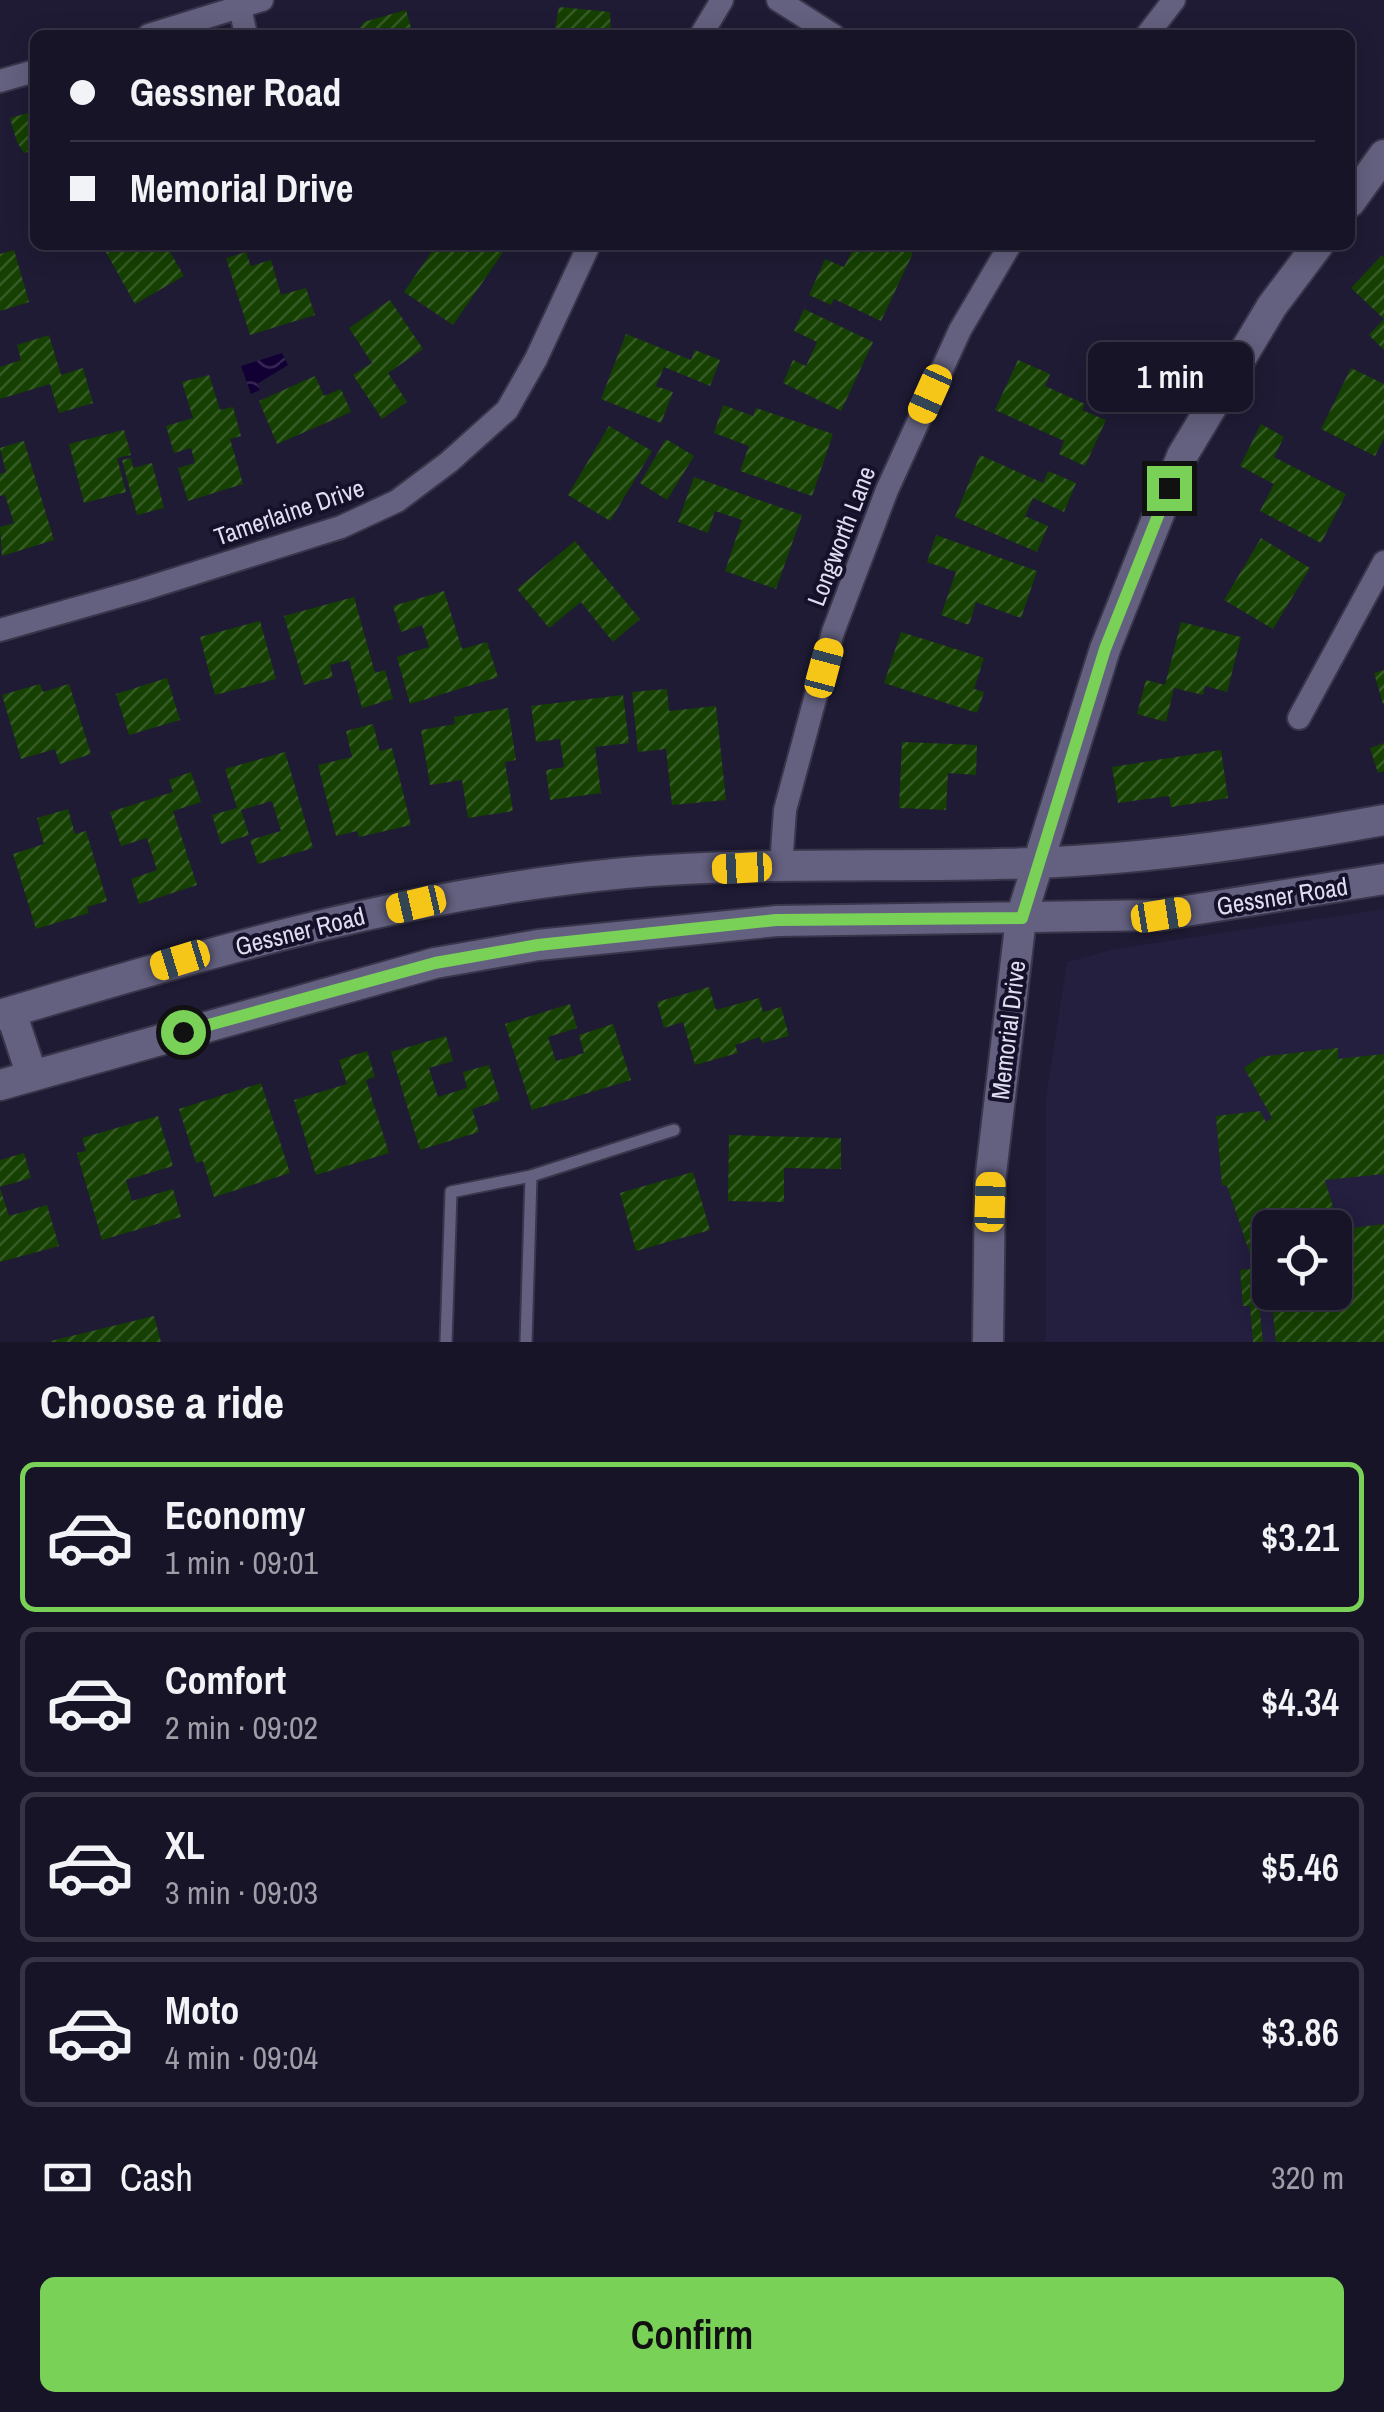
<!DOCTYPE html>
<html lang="en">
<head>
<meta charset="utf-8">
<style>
  :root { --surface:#171428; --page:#242134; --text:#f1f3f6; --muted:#9e9ea8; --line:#363345; --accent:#79d158 }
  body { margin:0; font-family:"Archivo Narrow",sans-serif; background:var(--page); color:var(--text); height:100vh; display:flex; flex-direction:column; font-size:38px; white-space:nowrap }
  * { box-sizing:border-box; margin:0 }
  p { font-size:32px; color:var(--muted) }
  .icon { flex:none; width:55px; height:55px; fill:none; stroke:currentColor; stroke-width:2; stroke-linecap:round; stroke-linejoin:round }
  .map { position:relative; height:1342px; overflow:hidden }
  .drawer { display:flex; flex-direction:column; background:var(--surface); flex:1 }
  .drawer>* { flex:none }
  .guide { position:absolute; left:30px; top:30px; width:1325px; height:220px; border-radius:15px; box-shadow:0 5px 25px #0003,0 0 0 2px var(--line); display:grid; align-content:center; height:220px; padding:0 40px; background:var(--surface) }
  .controls { position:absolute; left:1252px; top:1210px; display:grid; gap:20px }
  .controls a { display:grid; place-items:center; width:100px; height:100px; border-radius:15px; background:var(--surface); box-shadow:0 5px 25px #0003,0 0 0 2px var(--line); font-size:50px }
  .end { position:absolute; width:45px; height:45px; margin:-22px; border:12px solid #79d158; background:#111; box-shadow:0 0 0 5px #111 }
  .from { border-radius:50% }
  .bubble { position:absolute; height:70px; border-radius:15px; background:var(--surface); box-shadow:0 5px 25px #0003,0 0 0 2px var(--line); font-size:32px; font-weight:600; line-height:70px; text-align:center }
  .car { position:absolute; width:30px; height:60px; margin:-30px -15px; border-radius:12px; box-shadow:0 0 8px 2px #0007; background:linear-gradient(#f5c518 24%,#345 0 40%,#f5c518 0 76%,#345 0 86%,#f5c518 0) }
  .guide b { display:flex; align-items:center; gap:35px; height:95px; font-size:38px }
  .guide b+b { border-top:2px solid var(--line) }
  .guide i { width:25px; height:25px; background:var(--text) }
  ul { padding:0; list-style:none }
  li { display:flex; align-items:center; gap:30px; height:150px; margin:0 20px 15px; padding:0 20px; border:5px solid var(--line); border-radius:15px }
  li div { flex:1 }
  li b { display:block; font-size:38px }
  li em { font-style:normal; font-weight:600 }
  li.current { border-color:var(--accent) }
  li>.icon { width:90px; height:90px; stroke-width:1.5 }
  h2 { padding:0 40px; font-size:45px; line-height:120px }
  .pay { display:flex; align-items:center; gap:25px; height:110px; padding:0 40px; font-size:38px }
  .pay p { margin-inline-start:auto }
  .action { display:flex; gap:20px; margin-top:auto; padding:20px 40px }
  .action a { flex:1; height:115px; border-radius:15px; background:var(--accent); color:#111; font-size:40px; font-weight:600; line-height:115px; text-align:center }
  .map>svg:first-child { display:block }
  .built { fill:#241e3f; fill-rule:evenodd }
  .water { fill:url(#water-waves) }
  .building { fill:url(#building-hatch); fill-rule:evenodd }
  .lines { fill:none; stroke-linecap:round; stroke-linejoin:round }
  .service-casing { stroke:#39354b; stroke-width:15 }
  .minor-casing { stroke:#39354b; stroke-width:26 }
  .tertiary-casing { stroke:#39354b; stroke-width:34 }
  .secondary-casing { stroke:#39354b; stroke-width:34 }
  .service { stroke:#646180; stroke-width:11 }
  .minor { stroke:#646180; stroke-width:22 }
  .tertiary { stroke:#646180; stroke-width:30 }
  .secondary { stroke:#646180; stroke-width:30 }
  .route { stroke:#79d158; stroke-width:12 }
  .labels { text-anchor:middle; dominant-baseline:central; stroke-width:8; stroke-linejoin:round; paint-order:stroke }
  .street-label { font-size:25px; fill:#dfdef0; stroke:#16112b }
</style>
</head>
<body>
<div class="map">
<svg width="1384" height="1342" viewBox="0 0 1384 1342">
  <defs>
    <pattern id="water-waves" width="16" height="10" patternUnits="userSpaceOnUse" patternTransform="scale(2.5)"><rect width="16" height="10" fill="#120035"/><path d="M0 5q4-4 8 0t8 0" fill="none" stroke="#342553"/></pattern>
    <pattern id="building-hatch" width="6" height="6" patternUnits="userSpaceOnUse" patternTransform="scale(2.5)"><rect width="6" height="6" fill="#154001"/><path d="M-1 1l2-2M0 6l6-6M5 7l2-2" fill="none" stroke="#375b26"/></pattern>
  </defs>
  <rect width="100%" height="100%" fill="#1f1b35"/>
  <path class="built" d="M1384 909V1342H1046V1098L1067 962 1114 949ZM1270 1228H1335V1292H1270Z"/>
  <path class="water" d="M282 353 288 365 257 384 260 390 251 394 241 366Z"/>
  <path class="building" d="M559 7 610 12 611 35H554Z
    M406 10 413 35H354L364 22Z
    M35 111V150L24 153 17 142 10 118Z
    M102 245H166L184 276 135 304Z
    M417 245H494L504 251 453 325 404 292 432 251Z
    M855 245H896L913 253 881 321 834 299 831 305 809 295 825 259 844 267Z
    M14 250 29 302 0 311V254Z
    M246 252 251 266 271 260 281 295 306 288 315 315 250 335 226 258Z
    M1382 255 1384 257V350L1369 335 1384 319 1351 288Z
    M390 300 423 349 388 373 407 402 382 419 353 375 372 363 349 328Z
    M804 309 873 342 841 411 783 383 793 360 806 366 817 342 794 331Z
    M626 334 691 360 695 350 720 360 710 386 664 367 656 386 673 392 661 423 601 399Z
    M49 335 61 375 83 368 93 403 59 413 50 384 0 399V367L21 360 17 345Z
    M1018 360 1050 374 1045 386 1085 404 1082 410 1106 420 1085 466 1059 454 1064 441 995 410Z
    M1351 368 1384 384V438L1375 456 1321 429Z
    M209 375 220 410 233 407 241 436 230 439 243 484 188 501 178 468 195 463 191 448 174 453 166 426 193 418 182 382Z
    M315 376 324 396 341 389 351 412 277 444 259 401Z
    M723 405 753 416 756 408 833 434 812 496 740 471 749 446 714 433Z
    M1261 424 1284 437 1274 457 1346 494 1321 543 1260 511 1274 484 1240 466Z
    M609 426 652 451 610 521 568 495Z
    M124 430 131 455 117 458 126 492 84 503 69 444Z
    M666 439 694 456 667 500 640 483Z
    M24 441 54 540 2 556 0 527 14 523 5 495 0 496V474L6 472 0 448Z
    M980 455 1043 483 1048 471 1076 483 1064 512 1033 498 1025 516 1048 526 1037 552 955 517Z
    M131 458 133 468 152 463 164 508 137 515 122 460Z
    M694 477 802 515 776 589 725 571 742 520 715 511 708 533 678 522Z
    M936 535 1037 571 1021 618 976 602 969 625 941 615 956 572 927 562Z
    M1261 538 1310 568 1273 629 1224 600Z
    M575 541 640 619 613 642 581 602 549 628 517 589Z
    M444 591 462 649 487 642 498 677 410 704 397 657 429 647 422 625 401 632 393 606Z
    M354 597 375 673 385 670 393 699 362 708 349 660 330 665 333 677 304 685 284 616Z
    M260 621 276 679 215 695 200 637Z
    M1181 622 1241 637 1227 692 1205 686 1203 695 1174 688 1166 722 1137 714 1146 680 1165 685Z
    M901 632 984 658 974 689 984 692 977 713 884 683Z
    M1384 670V703L1383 704 1374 673Z
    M167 678 180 720 129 735 116 694Z
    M40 684 43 692 69 684 91 754 60 764 55 749 21 759 2 695Z
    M667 689 669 711 716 706 726 800 672 805 666 749 638 752 632 692Z
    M623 695 629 743 595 747 601 793 550 800 546 770 564 767 560 739 536 742 531 706Z
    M508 708 516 760 505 762 513 811 468 818 462 780 430 785 421 730 455 724 454 717Z
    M373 724 380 751 392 748 411 825 359 837 357 831 336 836 318 765 352 757 346 731Z
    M902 742 977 745 976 775 948 773 946 810 899 808Z
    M1384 743V771L1378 773 1370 748Z
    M1221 750 1228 798 1171 807 1169 796 1118 803 1112 767Z
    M285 752 313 848 258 864 250 840 281 831 272 801 241 810 249 835 221 844 212 815 237 808 225 769Z
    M191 772 201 802 173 811 197 885 139 904 131 879 157 870 147 838 121 846 110 812 173 792 169 780Z
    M68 809 75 834 86 831 107 901 87 907 89 913 36 929 13 854 44 844 37 818Z
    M709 987 716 1010 759 998 763 1012 781 1007 789 1036 762 1043 760 1037 735 1045 738 1053 695 1065 683 1022 664 1028 657 1002Z
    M570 1004 577 1028 548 1037 556 1061 584 1053 579 1035 613 1024 631 1080 532 1110 505 1024Z
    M446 1036 453 1061 429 1068 438 1097 467 1088 463 1072 489 1065 500 1100 472 1109 479 1132 420 1150 391 1052Z
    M1338 1048V1059L1384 1054V1174L1325 1180 1343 1241 1354 1240 1352 1228 1384 1224V1342H1276L1272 1304 1259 1305 1263 1342H1253L1250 1306H1243L1240 1270 1255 1268 1227 1186 1222 1185 1216 1116 1260 1111 1266 1122 1272 1118 1244 1068 1260 1057ZM1270 1228H1335V1292H1270Z
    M367 1051 375 1077 366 1080 389 1153 316 1175 294 1100 347 1084 339 1060Z
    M261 1083 290 1173 214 1197 203 1161 196 1163 179 1109Z
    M158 1116 173 1166 126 1180 132 1201 173 1189 181 1217 102 1240 77 1153 86 1151 82 1138Z
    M729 1135 841 1138V1169L784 1168V1202L728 1201Z
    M24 1153 31 1178 0 1187V1160Z
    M693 1172 710 1230 636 1251 620 1193Z
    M0 1188 9 1216 47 1205 59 1246 0 1262Z
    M154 1316 161 1342H52L51 1341Z"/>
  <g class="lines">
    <g class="service-casing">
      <path id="service" d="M446 1342 451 1192 531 1176 674 1130
        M526 1342 531 1176"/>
    </g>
    <g class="minor-casing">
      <path id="minor" d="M778 0 833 35
        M240 7 246 35
        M149 35 262 0
        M701 35 722 0
        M1147 35 1174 0
        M0 81 35 71
        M0 630 141 590 341 527 397 501 449 462 507 410 536 359 589 245
        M1299 718 1384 562
        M781 866 785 810 833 632 887 490 960 330 1010 245"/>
    </g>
    <g class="tertiary-casing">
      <path id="tertiary" d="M988 1342 990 1182 1021 918"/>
    </g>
    <g class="secondary-casing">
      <path id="secondary" d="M1350 202 1384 155
        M1021 918 1105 649 1182 456 1272 306 1318 245
        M11 1012 32 1076
        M0 1015C205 953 411 893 625 873 760 861 896 868 1032 863 1150 859 1269 841 1384 820
        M0 1085 435 963 538 945 777 921 1161 915 1384 879"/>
    </g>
    <use href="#service" class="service"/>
    <use href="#minor" class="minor"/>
    <use href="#tertiary" class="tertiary"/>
    <use href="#secondary" class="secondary"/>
  </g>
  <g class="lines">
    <path class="route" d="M183 1032 435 963 538 945 776 920 1022 918 1105 649 1169 488"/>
  </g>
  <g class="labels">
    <g class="street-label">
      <text transform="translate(289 512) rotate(-19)">Tamerlaine Drive</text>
      <text transform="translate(841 536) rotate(-69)">Longworth Lane</text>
      <text transform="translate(1282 896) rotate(-9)">Gessner Road</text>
      <text transform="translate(300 931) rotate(-14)">Gessner Road</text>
      <text transform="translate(1008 1030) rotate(-83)">Memorial Drive</text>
    </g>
  </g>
</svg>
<div class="controls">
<a><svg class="icon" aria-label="locate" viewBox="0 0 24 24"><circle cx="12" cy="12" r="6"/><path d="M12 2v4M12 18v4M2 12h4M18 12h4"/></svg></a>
</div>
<i class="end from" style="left:183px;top:1032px"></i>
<i class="end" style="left:1169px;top:488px"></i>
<div class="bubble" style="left:1088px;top:342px;width:165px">1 min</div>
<i class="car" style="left:930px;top:394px;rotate:204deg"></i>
<i class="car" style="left:824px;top:668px;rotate:15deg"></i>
<i class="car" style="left:742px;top:868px;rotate:267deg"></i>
<i class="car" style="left:416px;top:904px;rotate:257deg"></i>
<i class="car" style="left:1161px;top:915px;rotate:81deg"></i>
<i class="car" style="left:180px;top:960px;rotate:253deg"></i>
<i class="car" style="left:990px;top:1202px;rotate:2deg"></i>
<div class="guide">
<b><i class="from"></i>Gessner Road</b>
<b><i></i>Memorial Drive</b>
</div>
</div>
<section class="drawer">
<h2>Choose a ride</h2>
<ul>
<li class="current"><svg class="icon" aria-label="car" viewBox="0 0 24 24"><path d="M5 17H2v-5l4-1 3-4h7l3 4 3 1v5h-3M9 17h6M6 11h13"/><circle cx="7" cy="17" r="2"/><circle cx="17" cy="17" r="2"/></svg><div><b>Economy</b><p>1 min · 09:01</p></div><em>$3.21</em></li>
<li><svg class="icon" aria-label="car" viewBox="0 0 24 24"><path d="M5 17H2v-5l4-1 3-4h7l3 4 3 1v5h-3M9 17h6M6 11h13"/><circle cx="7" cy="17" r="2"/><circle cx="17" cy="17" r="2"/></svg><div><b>Comfort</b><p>2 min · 09:02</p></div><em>$4.34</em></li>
<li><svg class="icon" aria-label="car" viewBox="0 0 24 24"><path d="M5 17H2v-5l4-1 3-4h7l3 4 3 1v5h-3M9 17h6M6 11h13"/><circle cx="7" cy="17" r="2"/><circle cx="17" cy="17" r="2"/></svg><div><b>XL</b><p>3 min · 09:03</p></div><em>$5.46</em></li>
<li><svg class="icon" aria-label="car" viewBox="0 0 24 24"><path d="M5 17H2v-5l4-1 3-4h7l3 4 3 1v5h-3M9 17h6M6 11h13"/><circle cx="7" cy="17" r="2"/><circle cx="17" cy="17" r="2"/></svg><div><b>Moto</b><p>4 min · 09:04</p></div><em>$3.86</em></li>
</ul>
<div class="pay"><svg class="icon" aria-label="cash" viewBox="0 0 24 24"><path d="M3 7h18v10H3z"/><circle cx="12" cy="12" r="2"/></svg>Cash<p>320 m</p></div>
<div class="action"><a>Confirm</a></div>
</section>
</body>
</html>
